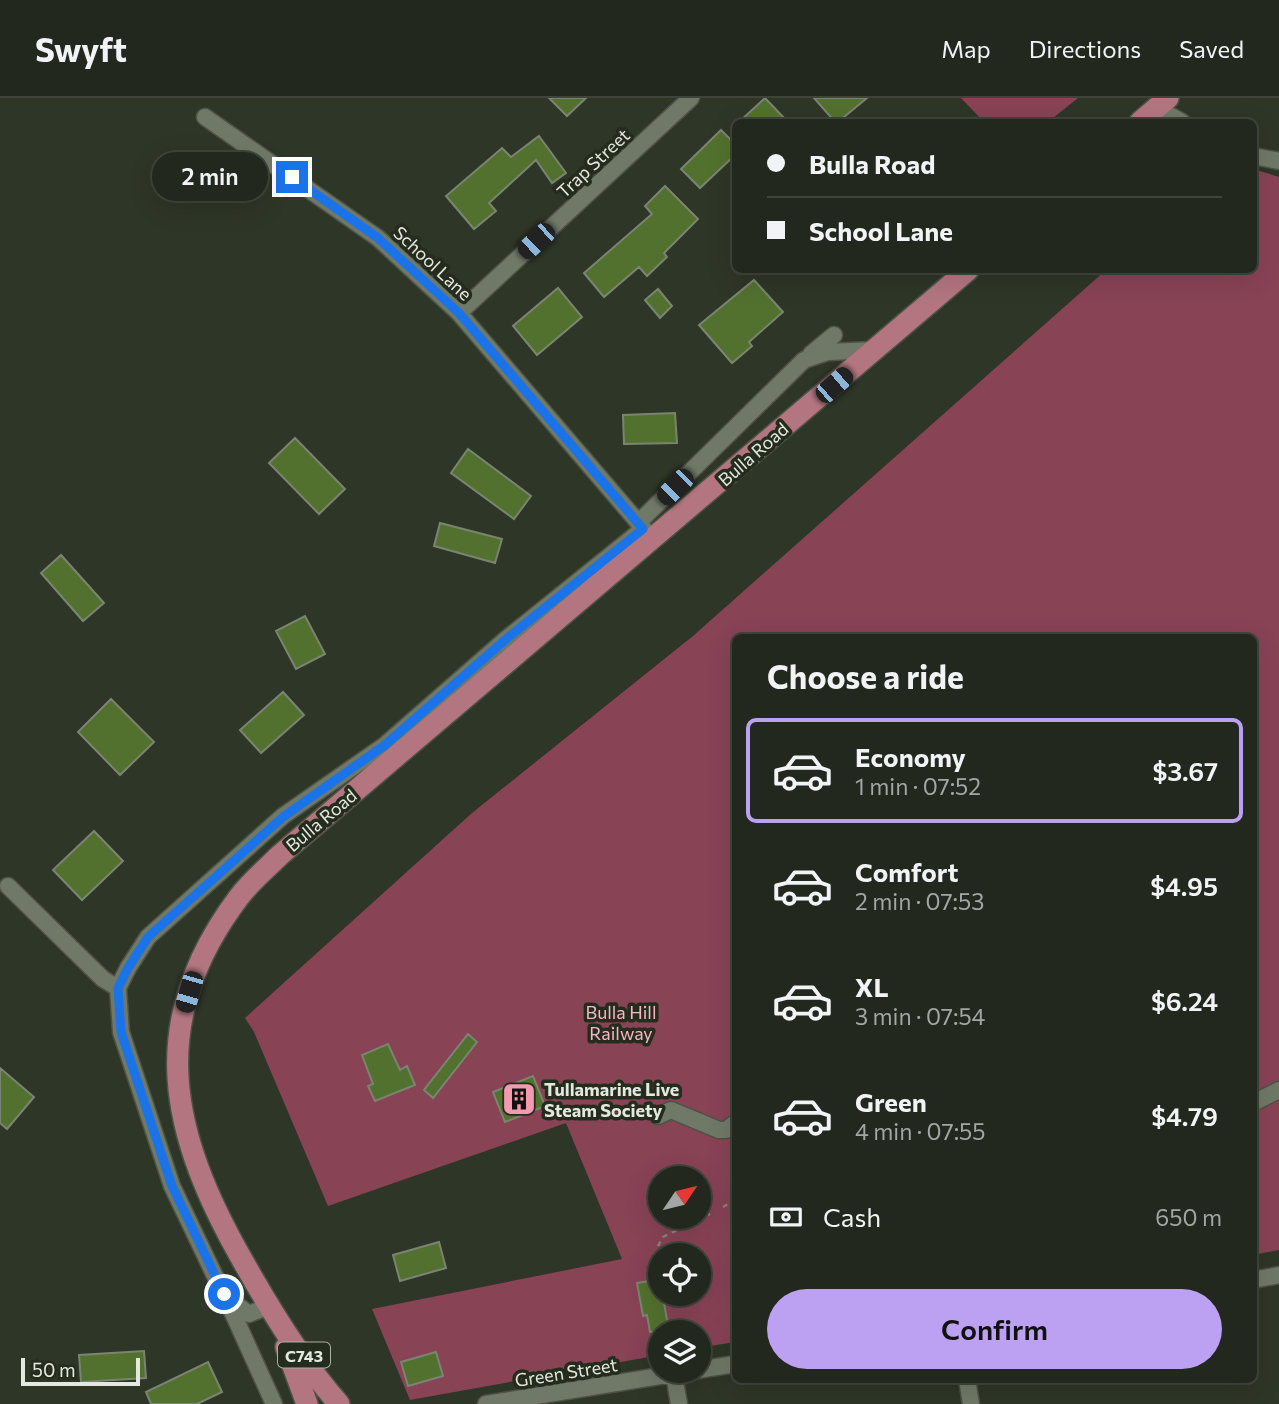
<!DOCTYPE html>
<html lang="en">
<head>
<meta charset="utf-8">
<style>
  :root { --surface:#22281d; --page:#2e342a; --text:#f1f3f6; --muted:#a2a6a4; --line:#3f443b; --accent:#bca0f2 }
  body { margin:0; font-family:Commissioner,sans-serif; background:var(--page); color:var(--text); height:100vh; display:flex; flex-direction:column; font-size:26px; white-space:nowrap }
  * { box-sizing:border-box; margin:0 }
  p { font-size:23px; color:var(--muted) }
  .icon { flex:none; width:38px; height:38px; fill:none; stroke:currentColor; stroke-width:2; stroke-linecap:round; stroke-linejoin:round }
  .map { position:relative; flex:1; overflow:hidden }
  .panel { position:absolute; left:732px; top:536px; width:525px; height:749px; display:flex; flex-direction:column; background:var(--surface); border-radius:10px; box-shadow:0 7px 28px #0002,0 0 0 2px var(--line) }
  .panel>* { flex:none }
  .banner { position:absolute; left:732px; top:21px; width:525px; height:154px; border-radius:10px; box-shadow:0 7px 28px #0002,0 0 0 2px var(--line); display:grid; align-content:center; height:154px; padding:0 35px; background:var(--surface) }
  .needle { width:46px; rotate:55deg }
  .tools { position:absolute; left:648px; top:1068px; display:grid; gap:14px }
  .tools a { display:grid; place-items:center; width:63px; height:63px; border-radius:50%; background:var(--surface); box-shadow:0 7px 28px #0002,0 0 0 2px var(--line); font-size:35px }
  .scale { position:absolute; left:21px; bottom:18px; width:119px; box-sizing:border-box; padding-left:7px; border:4px solid #e4e9df; border-top:0; font-size:19px; line-height:24px; white-space:nowrap; color:#e4e9df; -webkit-text-stroke:5px #242c1e; paint-order:stroke }
  .end { position:absolute; width:32px; height:32px; margin:-16px; border:9px solid #1a73e8; background:#fff; box-shadow:0 0 0 4px #fff }
  .from { border-radius:50% }
  .bubble { position:absolute; height:49px; border-radius:24px; background:var(--surface); box-shadow:0 7px 28px #0002,0 0 0 2px var(--line); font-size:23px; font-weight:600; line-height:49px; text-align:center }
  .car { position:absolute; width:21px; height:42px; margin:-21px -10px; border-radius:9px; box-shadow:0 0 5px 2px #0007; background:linear-gradient(#222 24%,#8ab4d8 0 40%,#222 0 76%,#8ab4d8 0 86%,#222 0) }
  .banner b { display:flex; align-items:center; gap:24px; height:66px; font-size:26px }
  .banner b+b { border-top:2px solid var(--line) }
  .banner i { width:18px; height:18px; background:var(--text) }
  ul { padding:0; list-style:none }
  li { display:flex; align-items:center; gap:21px; height:105px; margin:0 14px 10px; padding:0 21px; border:4px solid transparent; border-radius:10px }
  li div { flex:1 }
  li b { display:block; font-size:26px }
  li em { font-style:normal; font-weight:600 }
  li.on { border-color:var(--accent) }
  li>.icon { width:63px; height:63px; stroke-width:1.5 }
  h2 { padding:0 35px; font-size:32px; line-height:84px }
  .pay { display:flex; align-items:center; gap:18px; height:77px; padding:0 35px; font-size:26px }
  .pay p { margin-inline-start:auto }
  .cta { display:flex; gap:14px; margin-top:auto; padding:14px 35px }
  .cta a { flex:1; height:80px; border-radius:42px; background:var(--accent); color:#111; font-size:28px; font-weight:600; line-height:80px; text-align:center }
  header { display:flex; align-items:center; gap:42px; box-sizing:border-box; height:98px; padding:0 35px; background:var(--surface); border-bottom:2px solid var(--line) }
  header strong { font-size:33px }
  nav { display:flex; gap:38px; margin-inline-start:auto; font-size:24px }
  .map>svg:first-child { display:block }
  .green { fill:#884355; fill-rule:evenodd }
  .building { fill:#52712e; stroke:#7b8473; stroke-width:2 }
  .lines { fill:none; stroke-linecap:round; stroke-linejoin:round }
  .minor-casing { stroke:#4c5246; stroke-width:19 }
  .major-casing { stroke:#4c5246; stroke-width:24 }
  .path { stroke:#81877a; stroke-width:2.5; stroke-dasharray:5 5; stroke-linecap:butt }
  .minor { stroke:#707968; stroke-width:16 }
  .major { stroke:#b37680; stroke-width:21 }
  .route { stroke:#1a73e8; stroke-width:9 }
  .labels { text-anchor:middle; dominant-baseline:central; stroke-width:7; stroke-linejoin:round; paint-order:stroke }
  .shield { fill:#242c1e; stroke:#aab0a5; stroke-width:2 }
  .shield-label { font-size:16px; font-weight:bold; fill:#e4e9df }
  .street-label { font-size:18px; fill:#e4e9df; stroke:#242c1e }
  .park-label { font-size:18px; fill:#f8b6c5; stroke:#242c1e }
  .poi-label { font-size:18px; font-weight:bold; fill:#e4e9df; stroke:#242c1e; text-anchor:start }
</style>
</head>
<body>
<header>
<strong>Swyft</strong>
<nav><a>Map</a><a>Directions</a><a>Saved</a></nav>
</header>
<div class="map">
<svg width="1279" height="1306" viewBox="0 0 1279 1306">
  <rect width="100%" height="100%" fill="#2e3627"/>
  <path class="green" d="M961 0H1078L1048 24H984Z
    M1253 71 1279 79V1152L1253 1157V539H735V1244L698 1250V1234H660V1257L410 1302 372 1211 622 1161 566 1025 328 1108 254 934 245 920 472 715 693 538 1106 172H1253ZM660 1080H698V1118H660ZM660 1157H698V1195H660Z"/>
  <path class="building" d="M549 0H586L567 18Z
    M765 0 788 24H739Z
    M814 0H867L838 24H835Z
    M721 32 735 46V57L700 90 681 71Z
    M539 38 566 75 552 85 536 62 489 105 496 113 474 131 446 98 502 50 511 59Z
    M665 88 698 121 664 155 667 159 647 178 639 169 604 199 584 175 652 116 645 108Z
    M754 182 783 214 749 244 752 248 732 265 699 227Z
    M558 190 582 219 537 257 513 228Z
    M658 191 672 208 660 220 645 202Z
    M675 315 677 345 624 346 623 317Z
    M295 340 345 391 319 416 269 365Z
    M468 351 531 398 514 421 451 375Z
    M440 425 502 441 495 465 434 448Z
    M61 457 104 505 83 523 41 475Z
    M305 518 325 556 296 571 276 533Z
    M283 594 304 617 261 655 240 632Z
    M111 601 154 644 120 677 78 634Z
    M94 733 123 763 82 802 53 772Z
    M468 936 477 944 433 1000 424 992Z
    M388 946 400 972 407 968 415 987 375 1003 368 988 373 986 362 957Z
    M0 970 34 999 7 1031 0 1025Z
    M533 978 545 1008 505 1024 493 994Z
    M439 1144 446 1170 400 1183 393 1157Z
    M660 1181 669 1234H650L647 1217 643 1218 637 1185Z
    M144 1253 146 1280 81 1284 79 1257Z
    M436 1254 443 1278 408 1288 401 1264Z
    M208 1264 222 1294 197 1306H151L146 1294Z"/>
  <g class="lines">
    <g class="minor-casing">
      <path id="minor" d="M1157 10 1182 24
        M205 19 378 140 459 215 649 437
        M1253 58 1279 63
        M459 215 691 0
        M811 256 834 237
        M638 425 804 262 828 254 874 252
        M8 788 103 881 118 890
        M1253 1005 1279 992
        M658 1018 671 1012 719 1032H726L735 1025
        M1253 1182 1279 1177
        M226 1200 274 1306
        M269 1208 249 1216 224 1197 172 1088 121 934 118 890 128 870 148 839 283 718 385 647 505 542 643 431
        M674 1277 679 1306
        M967 1281 971 1306
        M486 1306 735 1266"/>
    </g>
    <g class="major-casing">
      <path id="major" d="M1140 24 1168 0
        M286 1249 307 1306
        M339 1306C302 1264 271 1213 244 1165 170 1036 144 925 239 799 251 783 267 770 280 757L968 172"/>
    </g>
    <path class="path" d="M723 1109 735 1102
      M658 1148 663 1139 710 1116"/>
    <use href="#minor" class="minor"/>
    <use href="#major" class="major"/>
  </g>
  <g class="lines">
    <path class="route" d="M224 1196 172 1088 121 934 118 890 128 870 148 839 283 719 385 647 505 542 643 431 459 215 378 140 292 79"/>
  </g>
  <defs>
    <g id="building-square" transform="scale(1.75)"><rect x="-9" y="-9" width="18" height="18" rx="4" fill="#f29aaf" stroke="#242c1e"/><path d="M-4-6H4V6H1V3H-1V6H-4ZM-2.5-4.3h1.7v1.8h-1.7ZM.8-4.3h1.7v1.8H.8ZM-2.5-1h1.7V.8h-1.7ZM.8-1h1.7V.8H.8Z" fill="#111"/></g>
  </defs>
  <g fill-rule="evenodd">
    <use href="#building-square" x="519" y="1001"/>
  </g>
  <g class="labels">
    <rect class="shield" x="278" y="1244.5" width="52" height="25" rx="5"/>
    <g class="shield-label">
      <text x="304" y="1257">C743</text>
    </g>
    <g class="street-label">
      <text transform="translate(593 65) rotate(-43)">Trap Street</text>
      <text transform="translate(433 165) rotate(43)">School Lane</text>
      <text transform="translate(753 356) rotate(-41)">Bulla Road</text>
      <text transform="translate(321 722) rotate(-40)">Bulla Road</text>
      <text transform="translate(566 1274) rotate(-9)">Green Street</text>
    </g>
    <g class="park-label">
      <text x="621" y="914">Bulla Hill<tspan x="621" dy="21">Railway</tspan></text>
    </g>
    <g class="poi-label">
      <text x="544" y="991">Tullamarine Live<tspan x="544" dy="21">Steam Society</tspan></text>
    </g>
  </g>
</svg>
<div class="tools">
<a><svg class="needle" viewBox="-14 -14 28 28"><path d="M0-13l5 13h-10z" fill="#e53935"/><path d="M0 13l5-13h-10z" fill="#a2a6a4"/></svg></a>
<a><svg class="icon" aria-label="locate" viewBox="0 0 24 24"><circle cx="12" cy="12" r="6"/><path d="M12 2v4M12 18v4M2 12h4M18 12h4"/></svg></a>
<a><svg class="icon" aria-label="layers" viewBox="0 0 24 24"><path d="M12 4l9 5-9 5-9-5zM3 14l9 5 9-5"/></svg></a>
</div>
<div class="scale">50 m</div>
<i class="end from" style="left:224px;top:1196px"></i>
<i class="end" style="left:292px;top:79px"></i>
<div class="bubble" style="left:152px;top:54px;width:116px">2 min</div>
<i class="car" style="left:536px;top:143px;rotate:227deg"></i>
<i class="car" style="left:834px;top:287px;rotate:49deg"></i>
<i class="car" style="left:675px;top:389px;rotate:225deg"></i>
<i class="car" style="left:189px;top:894px;rotate:196deg"></i>
<div class="banner">
<b><i class="from"></i>Bulla Road</b>
<b><i></i>School Lane</b>
</div>
<section class="panel">
<h2>Choose a ride</h2>
<ul>
<li class="on"><svg class="icon" aria-label="car" viewBox="0 0 24 24"><path d="M5 17H2v-5l4-1 3-4h7l3 4 3 1v5h-3M9 17h6M6 11h13"/><circle cx="7" cy="17" r="2"/><circle cx="17" cy="17" r="2"/></svg><div><b>Economy</b><p>1 min · 07:52</p></div><em>$3.67</em></li>
<li><svg class="icon" aria-label="car" viewBox="0 0 24 24"><path d="M5 17H2v-5l4-1 3-4h7l3 4 3 1v5h-3M9 17h6M6 11h13"/><circle cx="7" cy="17" r="2"/><circle cx="17" cy="17" r="2"/></svg><div><b>Comfort</b><p>2 min · 07:53</p></div><em>$4.95</em></li>
<li><svg class="icon" aria-label="car" viewBox="0 0 24 24"><path d="M5 17H2v-5l4-1 3-4h7l3 4 3 1v5h-3M9 17h6M6 11h13"/><circle cx="7" cy="17" r="2"/><circle cx="17" cy="17" r="2"/></svg><div><b>XL</b><p>3 min · 07:54</p></div><em>$6.24</em></li>
<li><svg class="icon" aria-label="car" viewBox="0 0 24 24"><path d="M5 17H2v-5l4-1 3-4h7l3 4 3 1v5h-3M9 17h6M6 11h13"/><circle cx="7" cy="17" r="2"/><circle cx="17" cy="17" r="2"/></svg><div><b>Green</b><p>4 min · 07:55</p></div><em>$4.79</em></li>
</ul>
<div class="pay"><svg class="icon" aria-label="cash" viewBox="0 0 24 24"><path d="M3 7h18v10H3z"/><circle cx="12" cy="12" r="2"/></svg>Cash<p>650 m</p></div>
<div class="cta"><a>Confirm</a></div>
</section>
</div>
</body>
</html>
